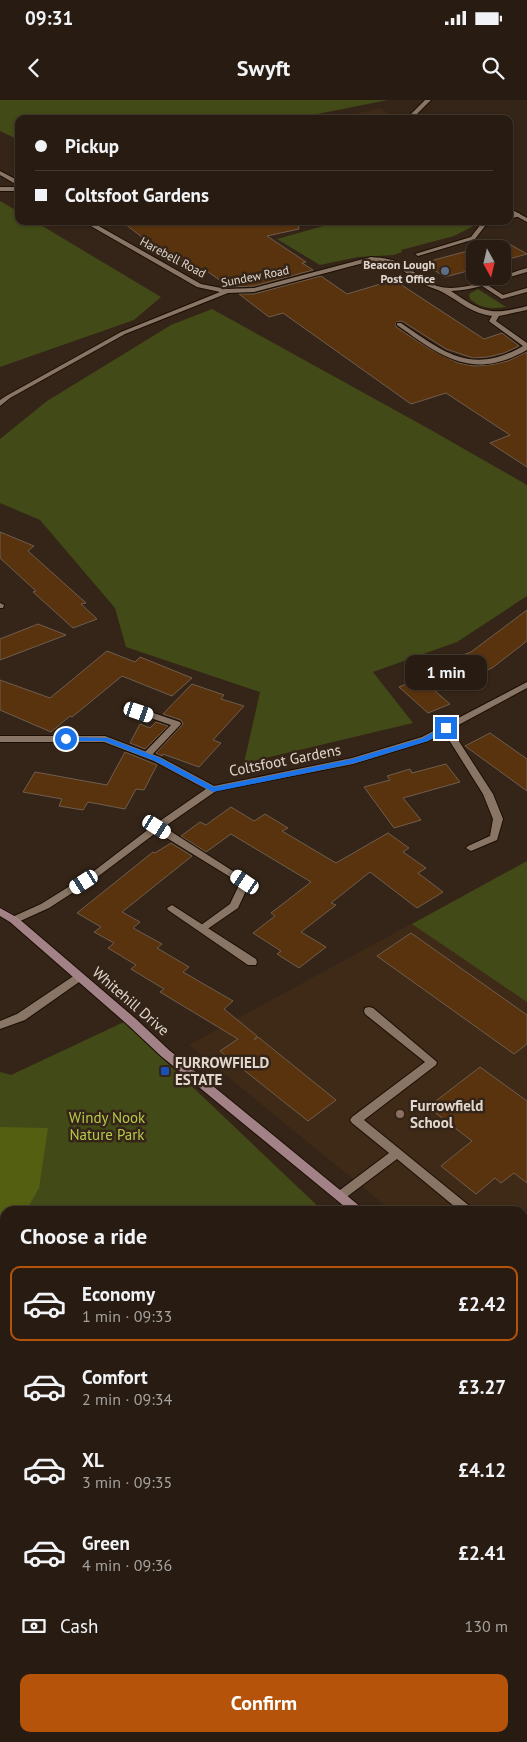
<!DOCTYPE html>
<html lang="en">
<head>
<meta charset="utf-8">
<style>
  :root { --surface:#281c12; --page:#342920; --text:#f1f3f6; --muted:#a5a19f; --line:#443a32; --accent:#b45309 }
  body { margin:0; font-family:"PT Sans",sans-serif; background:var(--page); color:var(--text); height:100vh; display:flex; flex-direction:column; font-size:19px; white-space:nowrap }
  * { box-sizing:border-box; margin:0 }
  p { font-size:16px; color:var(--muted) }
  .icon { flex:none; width:28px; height:28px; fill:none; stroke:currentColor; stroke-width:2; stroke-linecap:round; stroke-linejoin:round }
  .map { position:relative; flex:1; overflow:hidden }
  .details { position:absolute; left:0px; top:1106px; width:528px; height:536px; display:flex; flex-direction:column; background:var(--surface); border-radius:15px 15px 0 0; box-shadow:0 1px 4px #0004,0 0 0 1px var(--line) }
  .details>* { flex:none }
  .hud { position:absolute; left:15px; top:15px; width:498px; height:110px; border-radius:10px; box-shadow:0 1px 4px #0004,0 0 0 1px var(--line); display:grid; align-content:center; height:110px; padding:0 20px; background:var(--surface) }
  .needle { width:32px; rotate:172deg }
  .buttons { position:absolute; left:466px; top:140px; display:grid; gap:10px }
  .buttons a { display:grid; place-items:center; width:45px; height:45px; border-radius:10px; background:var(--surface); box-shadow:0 1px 4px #0004,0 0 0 1px var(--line); font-size:25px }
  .end { position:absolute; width:22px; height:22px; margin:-11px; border:6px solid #1a73e8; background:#fff; box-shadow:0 0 0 2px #fff }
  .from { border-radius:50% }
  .bubble { position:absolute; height:35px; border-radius:10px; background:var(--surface); box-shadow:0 1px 4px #0004,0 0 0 1px var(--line); font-size:16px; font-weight:700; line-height:35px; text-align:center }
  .car { position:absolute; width:15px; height:30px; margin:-15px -8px; border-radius:6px; box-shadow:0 0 4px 1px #0007; background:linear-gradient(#fff 24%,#345 0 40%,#fff 0 76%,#345 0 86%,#fff 0) }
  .hud b { display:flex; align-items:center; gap:18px; height:48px; font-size:19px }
  .hud b+b { border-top:1px solid var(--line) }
  .hud i { width:12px; height:12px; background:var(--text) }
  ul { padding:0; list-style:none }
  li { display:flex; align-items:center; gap:15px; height:75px; margin:0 10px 8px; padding:0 10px; border:2px solid transparent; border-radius:10px }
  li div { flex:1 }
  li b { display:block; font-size:19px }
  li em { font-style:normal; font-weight:700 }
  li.active { border-color:var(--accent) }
  li>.icon { width:45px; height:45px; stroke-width:1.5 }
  h2 { padding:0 20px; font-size:22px; line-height:60px }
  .pay { display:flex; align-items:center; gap:12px; height:55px; padding:0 20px; font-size:19px }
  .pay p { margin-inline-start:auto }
  .primary-button { display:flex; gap:10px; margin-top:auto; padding:10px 20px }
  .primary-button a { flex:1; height:58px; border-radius:10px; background:var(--accent); color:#fff; font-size:20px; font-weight:700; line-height:58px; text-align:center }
  .status { display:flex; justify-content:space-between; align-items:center; height:35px; padding:0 25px; background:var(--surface); direction:ltr }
  .status svg { height:14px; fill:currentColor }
  header { display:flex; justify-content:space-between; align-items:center; height:65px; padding:0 20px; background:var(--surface); font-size:22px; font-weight:700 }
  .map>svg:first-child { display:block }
  .built { fill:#3f2a17 }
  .green { fill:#424a17 }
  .forest { fill:#545f12 }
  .building { fill:#59330e; stroke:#6f5d4e }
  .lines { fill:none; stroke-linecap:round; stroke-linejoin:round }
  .lane-casing { stroke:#1c0e03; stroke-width:2 }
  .street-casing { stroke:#1c0e03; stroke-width:2 }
  .secondary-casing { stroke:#1c0e03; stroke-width:2 }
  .lane { fill:#887565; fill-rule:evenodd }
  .street { fill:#887565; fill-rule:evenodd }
  .secondary { fill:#a38287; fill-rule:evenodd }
  .route { fill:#1a73e8 }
  .service-dot { fill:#5c6f8a; stroke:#352518; stroke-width:2 }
  .transit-dot { fill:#1a4fb4; stroke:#352518; stroke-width:2 }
  .education-dot { fill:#8d6e63; stroke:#352518; stroke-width:2 }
  .labels { text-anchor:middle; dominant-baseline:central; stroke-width:5; stroke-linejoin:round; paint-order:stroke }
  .far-street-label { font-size:12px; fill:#e1d7ce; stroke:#352518 }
  .far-poi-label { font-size:12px; font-weight:bold; fill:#e1d7ce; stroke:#352518; text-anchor:end }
  .street-label { font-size:15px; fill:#e1d7ce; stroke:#352518 }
  .poi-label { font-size:15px; font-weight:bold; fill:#e1d7ce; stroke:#352518; text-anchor:start }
  .park-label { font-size:15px; fill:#b7cb4b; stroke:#352518 }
</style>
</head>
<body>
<div class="status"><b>09:31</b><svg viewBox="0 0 49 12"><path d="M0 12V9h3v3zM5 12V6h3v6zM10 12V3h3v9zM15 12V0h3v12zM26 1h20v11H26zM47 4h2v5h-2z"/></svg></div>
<header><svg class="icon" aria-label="back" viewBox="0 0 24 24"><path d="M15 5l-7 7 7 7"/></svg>Swyft<svg class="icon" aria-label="search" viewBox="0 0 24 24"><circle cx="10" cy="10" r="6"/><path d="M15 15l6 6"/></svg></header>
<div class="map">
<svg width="527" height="1642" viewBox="0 0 527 1642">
  <rect width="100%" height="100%" fill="#352518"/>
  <path class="built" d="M380 8 399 19H333Z
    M527 761V1221L522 1218V1111H392L189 945Z"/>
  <path class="green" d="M0 0H388L292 19H19V40L0 31Z
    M0 101 19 112V121H34L161 197 134 220 0 267Z
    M341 121H483L454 136 401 150 402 152 394 155 358 157 320 165 277 139Z
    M478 189 481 191 506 207C492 209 481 209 470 199L469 194Z
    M212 209 431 330 527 385V496L457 542 373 572 413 623 244 663 260 592 126 547 115 508 40 420 0 403V339L47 301 171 225Z
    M527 761V902L412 824Z
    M124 922 323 1111H5V1638H522L523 1301 527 1305V1642H0V972L11 975Z"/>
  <path class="forest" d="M0 1027 48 1028 39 1088 26 1111H5V1148L0 1157Z
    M0 1179 5 1185V1356L0 1344Z
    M522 1301 527 1305V1510L522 1506Z
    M67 1638H260L257 1642H70Z"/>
  <path class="building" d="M121 121H298L299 129 267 136 306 162 302 163 313 170 254 186 229 187 207 171 201 173 158 146 155 147Z
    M504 141 527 154 502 161V149H476Z
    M475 149V169L445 177 423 163Z
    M321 176 347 194 394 180 484 239 502 233 519 246 504 253 488 257 473 258 446 249 402 221 396 222V227L428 248 458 263 474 266 490 265 508 261 527 252V367L490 343 510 335 446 293 411 304 283 213 269 217 239 194H254Z
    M0 432 34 446 28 451 86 503 81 504 97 519 73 528 33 492 36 491 0 458Z
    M527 510V541L492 568 435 591 450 604 428 613 399 587 420 578 432 589 414 573 471 552Z
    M38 524 66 535 0 560V539Z
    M107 551 135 562 140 557 192 578 172 596 122 576 72 617 70 616 51 632 0 610V580L50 598Z
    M192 584 224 595 221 599 244 606 213 640 221 643 199 667 163 654 162 656 156 653 183 624 181 620 163 614Z
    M156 622 168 626 145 649 130 643 140 624 150 628Z
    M490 633 527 659V691L465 646Z
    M125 652 157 665 144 690 136 689 125 709 88 702 83 710 59 706 62 699 23 692 35 672 107 685Z
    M446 664 460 682 403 698 421 720 394 728 364 687 390 680 387 676 410 669 412 673Z
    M231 707 254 721 265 714 288 728 282 731 336 763 388 733 409 748 403 752 426 768 418 773 443 792 417 808 370 772 331 803 336 805 301 832 326 847 299 868 277 854 281 851 253 833 275 816 271 813 311 782 231 734 206 752 181 736 200 722 206 725Z
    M171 743 192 756 122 812 140 822 133 828 162 844 157 848 189 867 183 872 233 901 224 909 257 936 254 940 258 937 336 1000 308 1021 220 951 238 939 160 892 164 889 131 869 136 865 108 848 114 843 94 832 101 827 77 813 153 752 155 753Z
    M411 833 527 915V944L514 954 377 856Z
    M480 967 527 1001V1083L514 1073 501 1083 495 1078 476 1094 441 1066 472 1041 428 1007Z"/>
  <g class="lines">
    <g class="lane-casing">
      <path id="lane" d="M518 113 520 114V116L509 119V115Z
        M489 121H499L485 126 475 139 418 156 415 154 471 137 481 124Z
        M479 182H483L503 195 527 188V192L502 199 479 184Z
        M127 604 180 622 181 624 150 657H144L142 655 144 653 171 625 124 609 123 607Z
        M172 805 256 859 257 862 256 865H248L168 810 167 808Z
        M369 907 373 908 437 962 436 965 364 1020 472 1108 474 1111H460L397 1059 344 1099 340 1101 336 1099 334 1096 336 1093 389 1053 352 1023 350 1020 352 1017 425 962 365 914 364 911 365 908Z
        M522 1150 527 1152V1164L522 1162Z"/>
    </g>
    <g class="street-casing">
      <path id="street" d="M425 0H431L412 19H406Z
        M0 71 19 81V86L0 75Z
        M0 87H19V91H0Z
        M509 108 527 118V122L509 112Z
        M82 121H90L201 184 226 189 254 188 371 157C384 158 396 159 408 167 417 174 426 183 437 186 462 194 503 175 527 168V172C502 179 477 190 451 191 482 212 490 216 527 206V210L499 216 496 221 527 243V250C472 281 442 257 397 225V223H401C444 252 471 276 523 246L490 222 489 221 492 216C473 214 460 202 444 193 438 189 430 188 423 184 403 172 396 162 371 161L254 192 228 193 125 234 10 298 0 306V300L6 296 121 232 220 192 197 187Z
        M0 503 4 505 3 508H0Z
        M527 582V588L451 629 493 694 503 719 497 740 471 751 466 748 468 746 490 736 493 719 483 694 444 632 428 641 353 664 216 691 164 727 250 782 238 808 206 830H198L197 828 230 804 240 783 157 732 100 775 49 808 18 822 14 823 9 820 10 818 41 804 94 771 154 725 206 689 154 661 104 642H0V636H105L160 657 214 686 352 658 422 637Z
        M78 873 83 877 82 880 25 920 0 929V921L17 914Z"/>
    </g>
    <g class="secondary-casing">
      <path id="secondary" d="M0 808 18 818 136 919 169 950 362 1108 364 1111H350L161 956 128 925 10 822 0 816Z
        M522 1244 527 1246V1258L522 1257Z"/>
    </g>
    <use href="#lane" class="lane"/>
    <use href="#street" class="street"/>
    <use href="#secondary" class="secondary"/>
  </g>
  <path class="route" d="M444 626 450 628 428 641 355 663 213 692 155 661 104 641H66L62 639 66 637 108 638 160 658 214 687 352 659 423 638Z"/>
  <circle class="service-dot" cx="445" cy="171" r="5"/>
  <rect class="transit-dot" x="160" y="966" width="10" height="10" rx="2.5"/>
  <circle class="education-dot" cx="400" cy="1014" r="5"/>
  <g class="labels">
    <g class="far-street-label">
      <text transform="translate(173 157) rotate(28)">Harebell Road</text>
      <text transform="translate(255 176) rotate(-11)">Sundew Road</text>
    </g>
    <g class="far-poi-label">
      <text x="435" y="164">Beacon Lough<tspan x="435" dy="14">Post Office</tspan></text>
    </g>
    <g class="street-label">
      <text transform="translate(285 660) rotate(-11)">Coltsfoot Gardens</text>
      <text transform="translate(131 901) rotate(41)">Whitehill Drive</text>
    </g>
    <g class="poi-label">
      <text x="175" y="962">FURROWFIELD<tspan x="175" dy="17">ESTATE</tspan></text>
      <text x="410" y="1005">Furrowfield<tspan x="410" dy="17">School</tspan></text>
    </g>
    <g class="park-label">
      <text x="107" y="1017">Windy Nook<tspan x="107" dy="17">Nature Park</tspan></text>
    </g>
  </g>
</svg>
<div class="buttons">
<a><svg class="needle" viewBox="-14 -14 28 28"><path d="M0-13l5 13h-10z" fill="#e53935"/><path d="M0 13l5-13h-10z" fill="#a5a19f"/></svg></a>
</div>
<i class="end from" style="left:66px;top:639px"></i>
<i class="end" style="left:446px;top:628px"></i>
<div class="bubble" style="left:405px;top:555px;width:82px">1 min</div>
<i class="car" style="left:139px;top:612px;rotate:109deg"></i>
<i class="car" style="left:157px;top:727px;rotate:122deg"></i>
<i class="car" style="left:84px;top:782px;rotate:237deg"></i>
<i class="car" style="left:245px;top:782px;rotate:304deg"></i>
<div class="hud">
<b><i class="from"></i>Pickup</b>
<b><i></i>Coltsfoot Gardens</b>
</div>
<section class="details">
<h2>Choose a ride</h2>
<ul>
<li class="active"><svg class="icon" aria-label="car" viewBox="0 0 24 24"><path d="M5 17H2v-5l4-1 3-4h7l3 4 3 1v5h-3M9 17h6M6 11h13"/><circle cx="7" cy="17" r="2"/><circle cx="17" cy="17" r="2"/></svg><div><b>Economy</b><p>1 min · 09:33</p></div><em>£2.42</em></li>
<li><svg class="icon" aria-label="car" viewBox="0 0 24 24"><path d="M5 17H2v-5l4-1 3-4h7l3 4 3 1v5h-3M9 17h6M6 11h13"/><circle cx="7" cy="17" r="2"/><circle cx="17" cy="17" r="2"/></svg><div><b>Comfort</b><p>2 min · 09:34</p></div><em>£3.27</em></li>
<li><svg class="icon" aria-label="car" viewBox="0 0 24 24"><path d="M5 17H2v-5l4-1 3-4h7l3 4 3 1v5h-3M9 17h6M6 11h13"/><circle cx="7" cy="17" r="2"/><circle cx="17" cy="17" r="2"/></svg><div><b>XL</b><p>3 min · 09:35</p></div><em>£4.12</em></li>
<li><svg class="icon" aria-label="car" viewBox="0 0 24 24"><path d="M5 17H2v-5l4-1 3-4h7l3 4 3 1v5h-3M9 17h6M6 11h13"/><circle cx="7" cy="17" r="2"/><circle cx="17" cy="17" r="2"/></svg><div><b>Green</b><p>4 min · 09:36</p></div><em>£2.41</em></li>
</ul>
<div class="pay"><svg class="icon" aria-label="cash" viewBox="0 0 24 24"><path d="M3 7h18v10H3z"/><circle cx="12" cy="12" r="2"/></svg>Cash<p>130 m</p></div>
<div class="primary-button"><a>Confirm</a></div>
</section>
</div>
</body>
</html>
